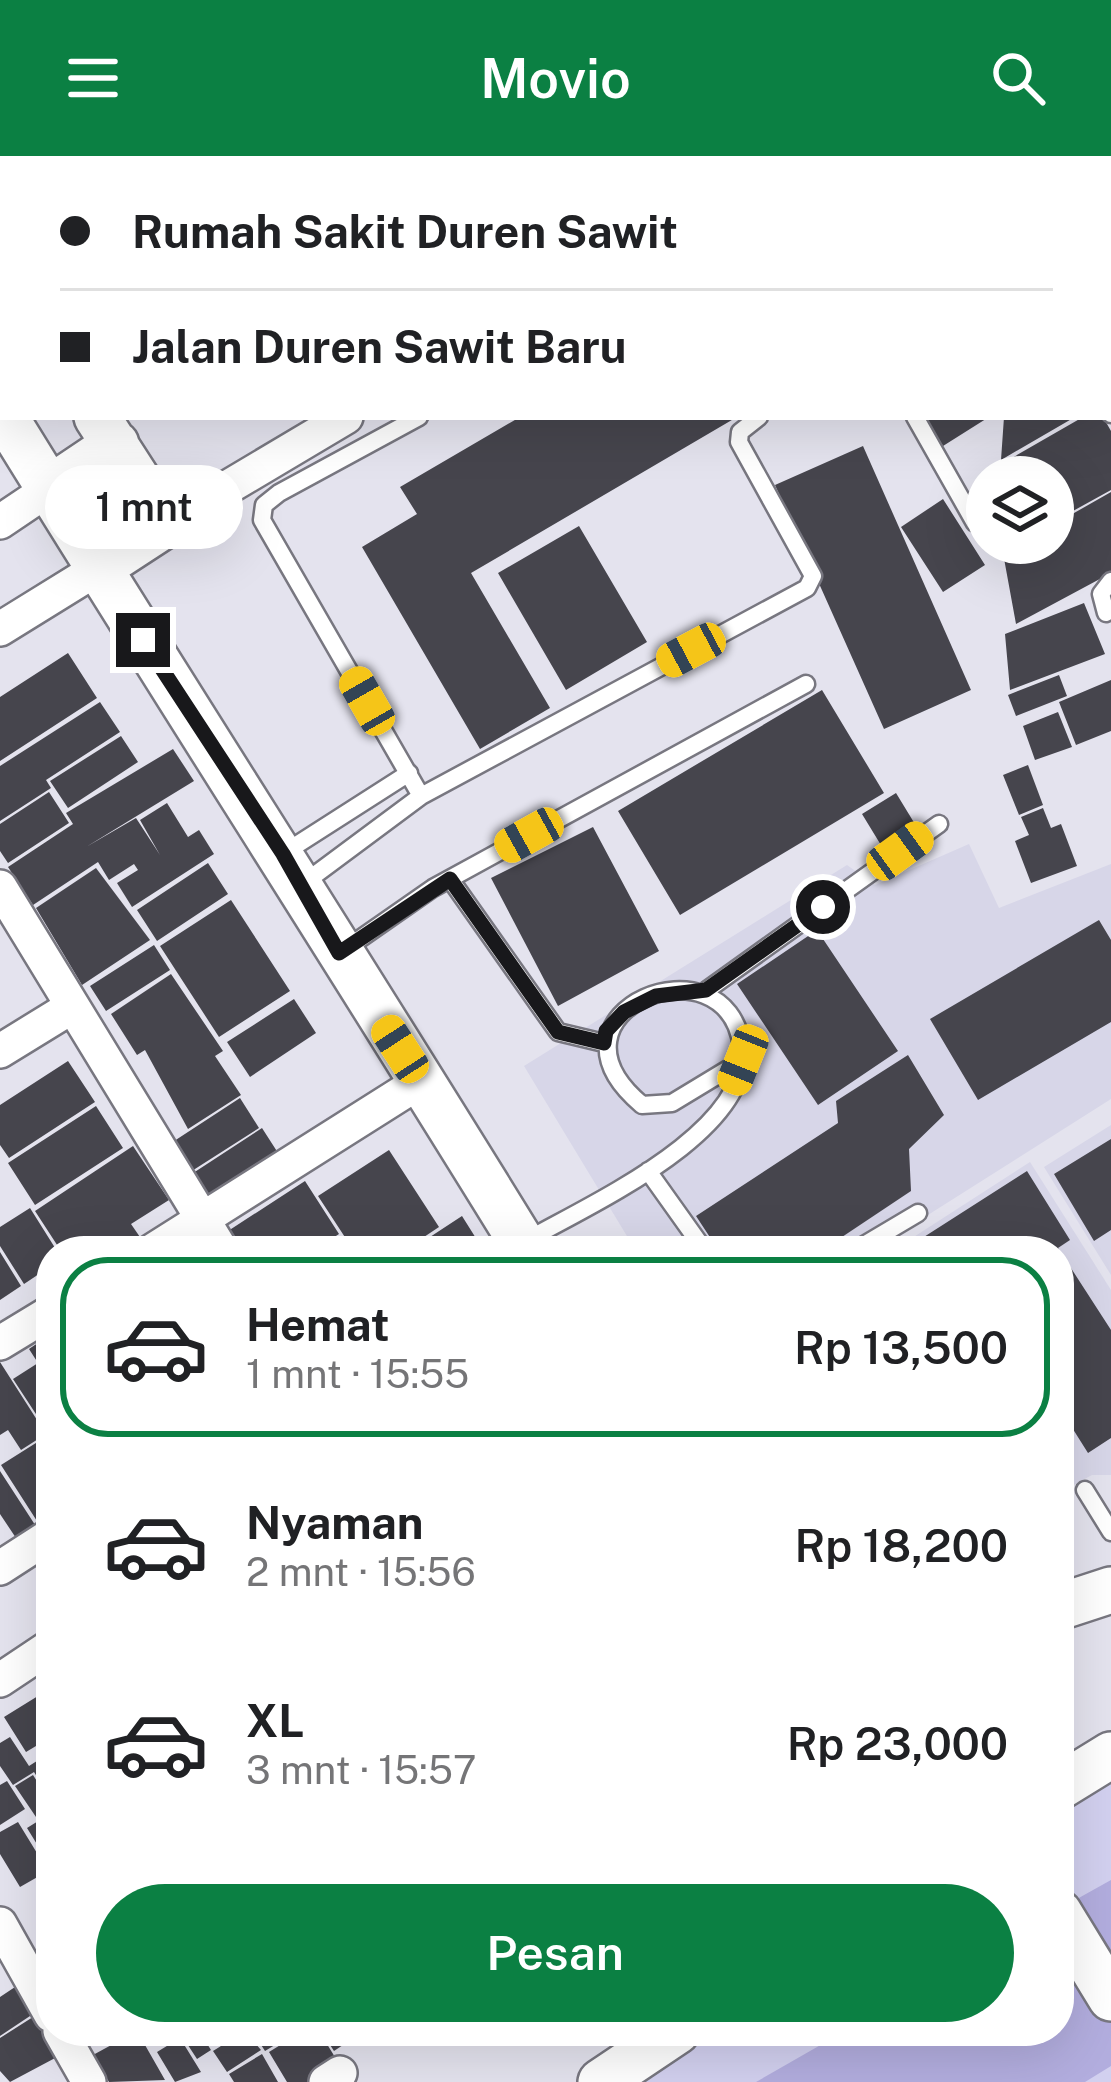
<!DOCTYPE html>
<html lang="id">
<head>
<meta charset="utf-8">
<style>
  :root { --surface:#fff; --page:#f2f2f2; --text:#202124; --muted:#757577; --line:#e0e0e0; --accent:#0b8043 }
  body { margin:0; font-family:"Public Sans",sans-serif; background:var(--page); color:var(--text); height:100vh; display:flex; flex-direction:column; font-size:45px; white-space:nowrap }
  * { box-sizing:border-box; margin:0 }
  p { font-size:39px; color:var(--muted) }
  .icon { flex:none; width:66px; height:66px; fill:none; stroke:currentColor; stroke-width:2; stroke-linecap:round; stroke-linejoin:round }
  .map { position:relative; flex:1; overflow:hidden }
  .panel { position:absolute; left:36px; top:1080px; width:1038px; height:810px; display:flex; flex-direction:column; background:var(--surface); border-radius:48px; box-shadow:0 12px 48px #0002 }
  .panel>* { flex:none }
  .guide { position:absolute; left:0px; top:0px; width:1113px; height:264px; box-shadow:0 12px 48px #0002; display:grid; align-content:center; height:264px; padding:0 60px; background:var(--surface) }
  .buttons { position:absolute; left:966px; top:300px; display:grid; gap:24px }
  .buttons a { display:grid; place-items:center; width:108px; height:108px; border-radius:50%; background:var(--surface); box-shadow:0 12px 48px #0002; font-size:60px }
  .end { position:absolute; width:54px; height:54px; margin:-27px; border:15px solid #18181b; background:#fff; box-shadow:0 0 0 6px #fff }
  .from { border-radius:50% }
  .bubble { position:absolute; height:84px; border-radius:42px; background:var(--surface); box-shadow:0 12px 48px #0002; font-size:39px; font-weight:600; line-height:84px; text-align:center }
  .car { position:absolute; width:36px; height:72px; margin:-36px -18px; border-radius:15px; box-shadow:0 0 9px 3px #0007; background:linear-gradient(#f5c518 24%,#345 0 40%,#f5c518 0 76%,#345 0 86%,#f5c518 0) }
  .guide b { display:flex; align-items:center; gap:42px; height:114px; font-size:45px }
  .guide b+b { border-top:3px solid var(--line) }
  .guide i { width:30px; height:30px; background:var(--text) }
  ul { padding:21px 0 0; list-style:none }
  li { display:flex; align-items:center; gap:36px; height:180px; margin:0 24px 18px; padding:0 36px; border:6px solid transparent; border-radius:48px }
  li div { flex:1 }
  li b { display:block; font-size:45px }
  li em { font-style:normal; font-weight:600 }
  li.active { border-color:var(--accent) }
  li>.icon { width:108px; height:108px; stroke-width:1.5 }
  .cta { display:flex; gap:24px; margin-top:auto; padding:24px 60px }
  .cta a { flex:1; height:138px; border-radius:72px; background:var(--accent); color:#fff; font-size:48px; font-weight:600; line-height:138px; text-align:center }
  header { display:flex; justify-content:space-between; align-items:center; height:156px; padding:0 60px; background:var(--accent); color:#fff; font-size:54px; font-weight:600 }
  .map>svg:first-child { display:block }
  .built { fill:#d7d6e8 }
  .green { fill:#d2d0ef }
  .water { fill:#b2adde }
  .building { fill:#46454d }
  .lines { fill:none; stroke-linecap:round; stroke-linejoin:round }
  .lane-casing { stroke:#787780; stroke-width:21 }
  .street-casing { stroke:#787780; stroke-width:38 }
  .secondary-casing { stroke:#787780; stroke-width:50 }
  .lane { stroke:#fff; stroke-width:16 }
  .street { stroke:#fff; stroke-width:33 }
  .secondary { stroke:#fff; stroke-width:45 }
  .route { stroke:#18181b; stroke-width:15 }
</style>
</head>
<body>
<header><svg class="icon" aria-label="menu" viewBox="0 0 24 24"><path d="M4 6h16M4 12h16M4 18h16"/></svg>Movio<svg class="icon" aria-label="search" viewBox="0 0 24 24"><circle cx="10" cy="10" r="6"/><path d="M15 15l6 6"/></svg></header>
<div class="map">
<svg width="1111" height="1926" viewBox="0 0 1111 1926">
  <rect width="100%" height="100%" fill="#e4e3ee"/>
  <path class="built" d="M969 688 999 752 1111 708V943L871 1095H636L524 910 847 709 875 729Z
    M1111 969V1119L1044 1011Z
    M1030 1006 1111 1134V1319H1092L1059 1337V1095H892Z"/>
  <path class="green" d="M1111 1599V1926H612L689 1875H1059V1631Z"/>
  <path class="water" d="M1111 1724V1910L1085 1926H756L845 1875H1059V1753Z"/>
  <path class="building" d="M520 261H737L471 417 550 552 480 593 362 391 417 358 400 331Z
    M925 261H989L943 290Z
    M1004 261H1075L1001 304Z
    M1083 261H1103L1111 275V334L1053 366V321H999L998 310Z
    M863 290 971 534 884 573 775 329Z
    M1111 336V417L1016 468 1003 397 1021 387H1053V369Z
    M943 343 985 409 943 436 901 371Z
    M579 370 647 486 566 534 498 417Z
    M1084 447 1105 498 1010 534 1005 478Z
    M68 497 97 542 0 605V541Z
    M1059 519 1067 540 1016 560 1008 539Z
    M1111 524V575L1076 589 1059 546Z
    M822 534 884 637 680 759 618 655Z
    M100 546 120 576 46 624 51 632 0 665V610Z
    M1058 556 1072 591 1035 604 1023 570Z
    M121 580 138 606 68 652 50 625Z
    M173 593 194 625 86 691 136 662 160 699 140 664 167 647 188 681 199 674 214 698 132 751 117 727 138 714 134 708 109 724 98 706 33 749 8 711 73 668 66 657Z
    M1028 609 1043 649 1019 659 1003 619Z
    M49 636 69 667 8 707 0 695V668Z
    M896 637 921 678 887 699 862 658Z
    M1043 652 1051 672 1061 668 1077 710 1031 727 1015 685 1029 679 1021 661Z
    M593 671 659 795 558 850 491 722Z
    M208 707 228 738 157 785 137 754Z
    M96 712 150 784 82 829 36 752Z
    M231 744 290 835 219 881 160 790Z
    M1099 764 1111 784V866L978 944 930 863Z
    M817 774 898 895 818 949 737 828Z
    M154 789 170 814 106 855 90 830Z
    M171 818 223 895 215 900 241 939 188 973 145 894 137 899 111 858Z
    M294 843 316 877 250 921 227 886Z
    M908 899 944 959 909 993 911 1035 821 1095H719L696 1060 838 967 836 945Z
    M68 905 95 946 9 1002 0 989V949Z
    M240 942 259 972 184 1020 165 991Z
    M96 950 123 992 35 1049 8 1007Z
    M262 972 280 1000 202 1051 184 1023Z
    M1111 983V1074L1094 1085 1054 1018Z
    M133 990 169 1044 131 1068 142 1084 124 1095H61L35 1055Z
    M389 994 439 1071 403 1095H354L318 1040Z
    M1027 1015 1070 1084 1058 1092 1111 1174V1282L1088 1297 1059 1251V1095H902Z
    M305 1025 339 1078 313 1095H237L225 1077Z
    M30 1052 57 1095H51V1110L24 1128 0 1090V1071Z
    M462 1060 484 1095H409L433 1079Z
    M0 1096 21 1130 0 1144Z
    M51 1178V1281L13 1223 38 1207 29 1193Z
    M0 1206 46 1278 21 1294 8 1274 0 1279Z
    M47 1280 51 1372 44 1376 1 1309Z
    M0 1315 41 1378 22 1391 0 1358Z
    M46 1535 51 1581 26 1596 4 1561Z
    M10 1581 29 1610 51 1596V1643L34 1616 13 1629 0 1610V1587Z
    M33 1619 51 1647 36 1661 15 1630Z
    M7 1625 25 1653 0 1669V1629Z
    M51 1657V1711L27 1672Z
    M18 1666 48 1715 20 1731 0 1698V1676Z
    M21 1827 39 1854 0 1880V1841Z
    M44 1854 57 1901 10 1926 0 1915V1882Z
    M137 1875 165 1924 109 1926 93 1899Z
    M199 1875 211 1894 197 1903 184 1883Z
    M245 1875 261 1894 227 1916 213 1895Z
    M252 1875H291L293 1878 265 1895Z
    M303 1875H319L341 1911 317 1926H287L269 1896Z
    M321 1875H364L334 1895Z
    M180 1882 201 1916 175 1926 157 1896Z
    M262 1898 278 1926H234L229 1918Z"/>
  <g class="lines">
    <g class="lane-casing">
      <path id="lane" d="M966 0 968 3
        M0 1 4 3
        M1110 257 1111 258
        M419 261 279 337 264 349 262 364 421 640
        M915 261 975 367
        M1106 457 1101 438 1111 425
        M284 697 409 617
        M450 723 558 876 604 887
        M300 730 421 640 807 432 813 420 739 286 740 276 759 261
        M344 794 433 732 806 528
        M707 834 939 668
        M648 1015 705 1095
        M524 1086C584 1051 753 977 742 891 727 777 530 855 642 949L672 947 743 904
        M854 1095 918 1057
        M1085 1334 1111 1376"/>
    </g>
    <g class="street-casing">
      <path id="street" d="M360 0 362 3
        M743 0 745 3
        M777 3 783 0
        M0 366 49 333
        M166 368 346 261
        M0 473 97 413
        M0 731 222 1095
        M0 895 70 852
        M152 1095 421 925
        M0 1187 51 1156
        M0 1412 51 1379
        M0 1524 51 1490
        M0 1768 51 1859
        M60 1875 89 1926
        M326 1926 340 1917"/>
    </g>
    <g class="secondary-casing">
      <path id="secondary" d="M0 109 3 114
        M5 261C177 540 355 815 527 1095
        M49 333 116 288
        M97 413 166 368 97 261
        M1059 1451 1111 1434
        M1059 1631 1111 1599
        M1059 1757 1111 1842
        M601 1926 677 1875"/>
    </g>
    <use href="#lane" class="lane"/>
    <use href="#street" class="street"/>
    <use href="#secondary" class="secondary"/>
  </g>
  <g class="lines">
    <path class="route" d="M143 484 283 698 339 797 450 723 558 876 604 887 606 875 624 856 656 840 706 834 823 751"/>
  </g>
</svg>
<div class="buttons">
<a><svg class="icon" aria-label="layers" viewBox="0 0 24 24"><path d="M12 4l9 5-9 5-9-5zM3 14l9 5 9-5"/></svg></a>
</div>
<i class="end from" style="left:823px;top:751px"></i>
<i class="end" style="left:143px;top:484px"></i>
<div class="bubble" style="left:45px;top:309px;width:198px">1 mnt</div>
<i class="car" style="left:691px;top:494px;rotate:242deg"></i>
<i class="car" style="left:367px;top:545px;rotate:330deg"></i>
<i class="car" style="left:529px;top:679px;rotate:241deg"></i>
<i class="car" style="left:900px;top:695px;rotate:54deg"></i>
<i class="car" style="left:400px;top:893px;rotate:327deg"></i>
<i class="car" style="left:743px;top:904px;rotate:202deg"></i>
<div class="guide">
<b><i class="from"></i>Rumah Sakit Duren Sawit</b>
<b><i></i>Jalan Duren Sawit Baru</b>
</div>
<section class="panel">
<ul>
<li class="active"><svg class="icon" aria-label="car" viewBox="0 0 24 24"><path d="M5 17H2v-5l4-1 3-4h7l3 4 3 1v5h-3M9 17h6M6 11h13"/><circle cx="7" cy="17" r="2"/><circle cx="17" cy="17" r="2"/></svg><div><b>Hemat</b><p>1 mnt · 15:55</p></div><em>Rp 13,500</em></li>
<li><svg class="icon" aria-label="car" viewBox="0 0 24 24"><path d="M5 17H2v-5l4-1 3-4h7l3 4 3 1v5h-3M9 17h6M6 11h13"/><circle cx="7" cy="17" r="2"/><circle cx="17" cy="17" r="2"/></svg><div><b>Nyaman</b><p>2 mnt · 15:56</p></div><em>Rp 18,200</em></li>
<li><svg class="icon" aria-label="car" viewBox="0 0 24 24"><path d="M5 17H2v-5l4-1 3-4h7l3 4 3 1v5h-3M9 17h6M6 11h13"/><circle cx="7" cy="17" r="2"/><circle cx="17" cy="17" r="2"/></svg><div><b>XL</b><p>3 mnt · 15:57</p></div><em>Rp 23,000</em></li>
</ul>
<div class="cta"><a>Pesan</a></div>
</section>
</div>
</body>
</html>
